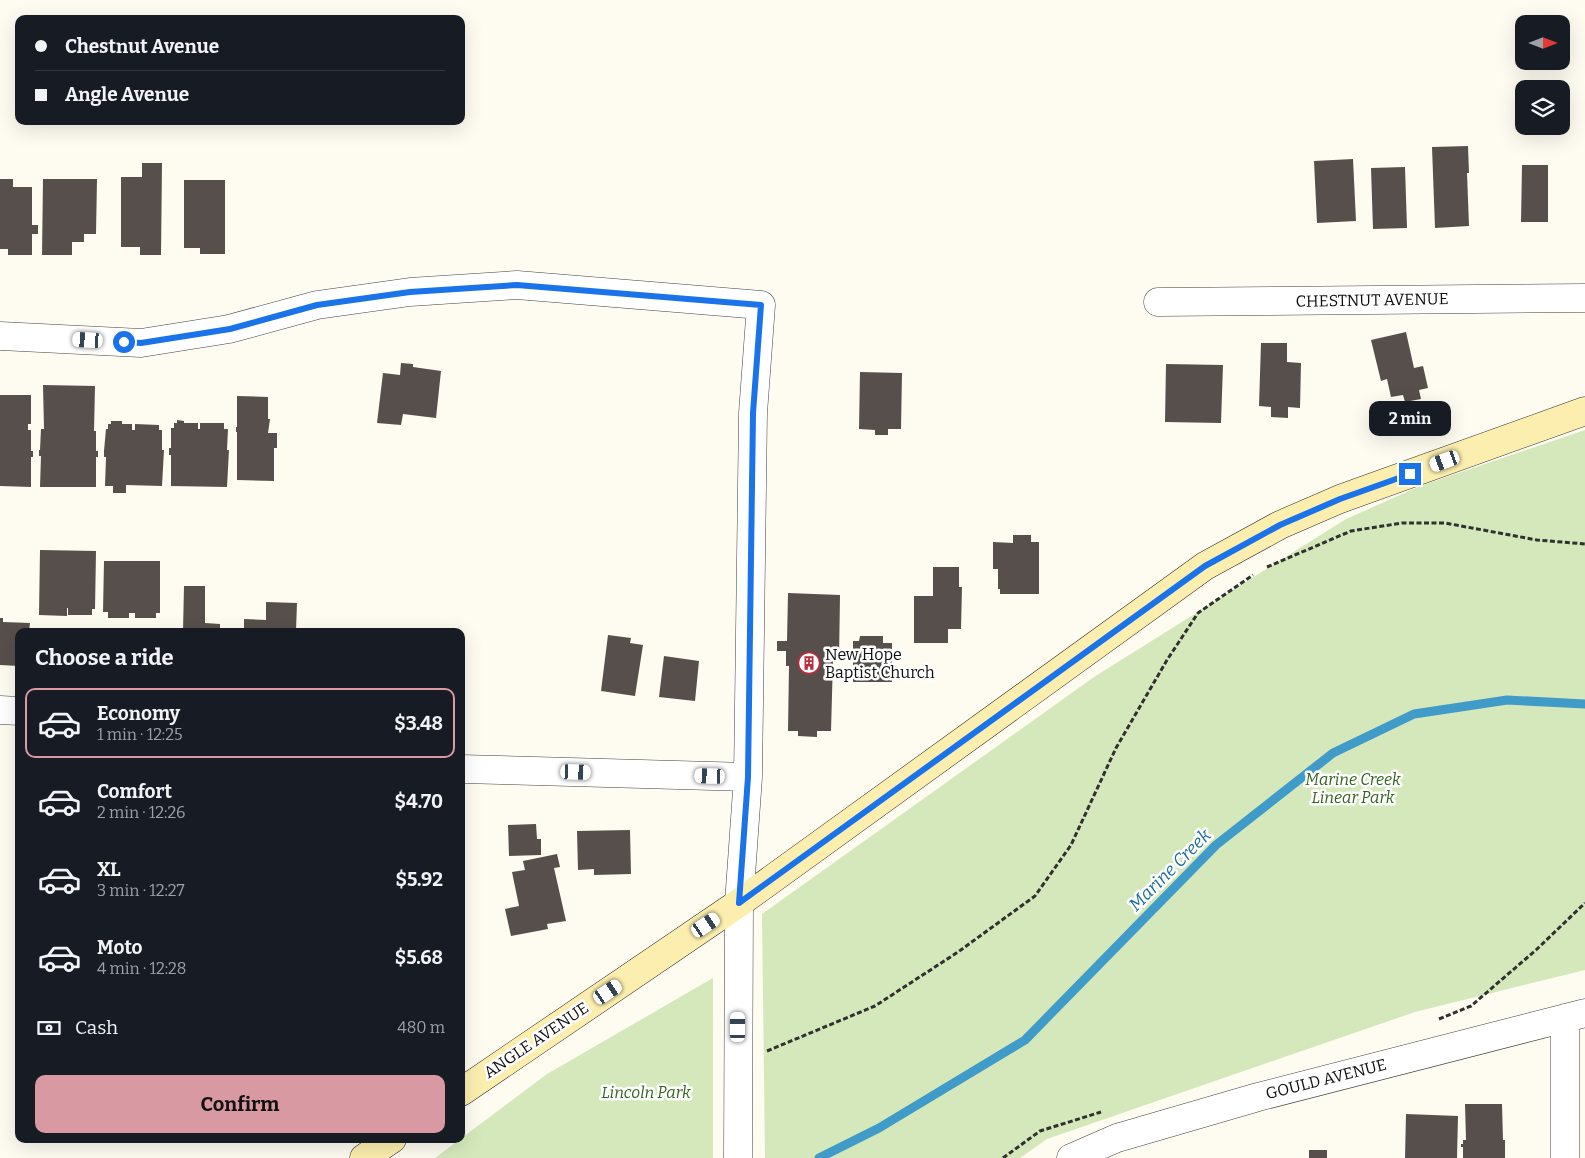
<!DOCTYPE html>
<html lang="en">
<head>
<meta charset="utf-8">
<style>
  :root { --surface:#171b24; --page:#242831; --text:#f1f3f6; --muted:#9ea1a6; --line:#363941; --accent:#d899a2 }
  body { margin:0; font-family:Bitter,serif; background:var(--page); color:var(--text); height:100vh; display:flex; flex-direction:column; font-size:19px; white-space:nowrap }
  * { box-sizing:border-box; margin:0 }
  p { font-size:16px; color:var(--muted) }
  .icon { flex:none; width:28px; height:28px; fill:none; stroke:currentColor; stroke-width:2; stroke-linecap:round; stroke-linejoin:round }
  .map { position:relative; flex:1; overflow:hidden }
  .details { position:absolute; left:15px; top:628px; width:450px; height:515px; display:flex; flex-direction:column; background:var(--surface); border-radius:10px; box-shadow:0 5px 20px #0002 }
  .details>* { flex:none }
  .hud { position:absolute; left:15px; top:15px; width:450px; height:110px; border-radius:10px; box-shadow:0 5px 20px #0002; display:grid; align-content:center; height:110px; padding:0 20px; background:var(--surface) }
  .needle { width:32px; rotate:90deg }
  .fabs { position:absolute; left:1515px; top:15px; display:grid; gap:10px }
  .fabs a { display:grid; place-items:center; width:55px; height:55px; border-radius:10px; background:var(--surface); box-shadow:0 5px 20px #0002; font-size:25px }
  .end { position:absolute; width:22px; height:22px; margin:-11px; border:6px solid #1a73e8; background:#fff; box-shadow:0 0 0 2px #fff }
  .from { border-radius:50% }
  .bubble { position:absolute; height:35px; border-radius:10px; background:var(--surface); box-shadow:0 5px 20px #0002; font-size:16px; font-weight:700; line-height:35px; text-align:center }
  .car { position:absolute; width:15px; height:30px; margin:-15px -8px; border-radius:6px; box-shadow:0 0 4px 1px #0007; background:linear-gradient(#fff 24%,#345 0 40%,#fff 0 76%,#345 0 86%,#fff 0) }
  .hud b { display:flex; align-items:center; gap:18px; height:48px; font-size:19px }
  .hud b+b { border-top:1px solid var(--line) }
  .hud i { width:12px; height:12px; background:var(--text) }
  ul { padding:0; list-style:none }
  li { display:flex; align-items:center; gap:15px; height:70px; margin:0 10px 8px; padding:0 10px; border:2px solid transparent; border-radius:10px }
  li div { flex:1 }
  li b { display:block; font-size:19px }
  li em { font-style:normal; font-weight:700 }
  li.selected { border-color:var(--accent) }
  li>.icon { width:45px; height:45px; stroke-width:1.5 }
  h2 { padding:0 20px; font-size:22px; line-height:60px }
  .pay { display:flex; align-items:center; gap:12px; height:55px; padding:0 20px; font-size:19px }
  .pay p { margin-inline-start:auto }
  .primary-button { display:flex; gap:10px; margin-top:auto; padding:10px 20px }
  .primary-button a { flex:1; height:58px; border-radius:10px; background:var(--accent); color:#111; font-size:20px; font-weight:700; line-height:58px; text-align:center }
  .map>svg:first-child { display:block }
  .green { fill:#d5e8bb }
  .lines { fill:none; stroke-linecap:round; stroke-linejoin:round }
  .stream { stroke:#419bc8; stroke-width:9 }
  .building { fill:#574f4b }
  .street-casing { stroke:#414141; stroke-width:29 }
  .secondary-casing { stroke:#303030; stroke-width:29 }
  .path { stroke:#303030; stroke-width:3; stroke-dasharray:5 2.5; stroke-linecap:butt }
  .street { stroke:#fff; stroke-width:28 }
  .secondary { stroke:#fbeeae; stroke-width:28 }
  .route { stroke:#1a73e8; stroke-width:6 }
  .labels { text-anchor:middle; dominant-baseline:central; stroke-width:5; stroke-linejoin:round; paint-order:stroke }
  .street-label { font-size:16px; fill:#0e0e0e; stroke:#fff }
  .poi-label { font-size:16px; fill:#0e0e0e; stroke:#fff; text-anchor:start }
  .park-label { font-size:16px; font-style:italic; fill:#346421; stroke:#fff }
  .water-label { font-size:18px; font-style:italic; fill:#1c6d9c; stroke:#fff }
</style>
</head>
<body>
<div class="map">
<svg width="1585" height="1158" viewBox="0 0 1585 1158">
  <rect width="100%" height="100%" fill="#fefbf1"/>
  <path class="green" d="M1585 430V970L1415 1012 1047 1139 1020 1158H765L762 914 1094 677 1346 519 1420 486Z
    M713 978V1158H435L547 1074Z"/>
  <g class="lines">
    <path class="stream" d="M819 1158 879 1128 1025 1040 1216 845 1333 753 1414 714 1507 700 1585 704"/>
  </g>
  <path class="building" d="M1468 146 1469 173H1467L1469 226 1435 228 1432 147Z
    M1353 159 1356 221 1317 223 1314 161Z
    M142 163H162L161 255H140V247H121V177H142Z
    M1522 165H1548V222H1521Z
    M1405 167 1407 228 1373 229 1371 168Z
    M0 179H13V187H32V225H38V234H32V255H8V249H0Z
    M43 179H97L96 234H84V242H72V255H42Z
    M184 180H225V254H200V248H184Z
    M1406 332 1414 368 1423 366 1428 388 1419 390 1421 399 1405 402 1403 395 1391 397 1387 379 1381 381 1371 340Z
    M1261 343H1287V362L1301 363 1300 408 1288 407V418L1271 417V407L1259 406Z
    M401 363 413 364V367L441 371 436 418 403 414 401 425 377 423 383 373 400 375Z
    M1166 364 1223 365 1221 423 1165 422Z
    M860 372 902 373 901 429H888V435H875V430L859 429Z
    M43 385 95 386 94 431H96V451H98V457H96V487H40L41 456H39V450H40L41 429H44Z
    M0 395H31V424H28V430H31V451H33V457H31V487L0 486Z
    M237 396 268 397V419H270L268 433H277V448H274V481L237 480V432H236V427H237Z
    M177 420 184 421V423H198V429H200V423H224V429H228L227 450H229L227 487 171 486V455H169V448H171V428H174V423H177Z
    M111 421H122V424H132V430H135V424L159 425V430H162V450H164L162 486 126 485V493H113V486H105L106 457H104V451L106 429H108V424H111Z
    M1013 535H1031V542H1039V594H1000V589H998V569H993V542L1013 543Z
    M40 550 96 551 95 609H92V615H68V608H67V616L39 615Z
    M104 561H160V613H156V618H135V613H129V618H108V612H103Z
    M933 567H959V587H962L961 629H948V643H914V596H933Z
    M184 586H205V623L220 624V631H183Z
    M788 593 840 595 839 660 833 659 831 731H817V737L798 736V731H788L789 666H786V651H777V641H787Z
    M266 602 297 603 296 631H244V619L266 620Z
    M0 618H3V622L30 623 29 631H19V666L0 665Z
    M608 635 631 638 630 643 643 645 635 696 601 691Z
    M860 636H883V643H892V682H853V641H859Z
    M664 656 699 661 695 701 659 697Z
    M536 824 537 839H541V855L509 856 508 825Z
    M630 830 631 874 594 875V869L578 870 577 831Z
    M557 854 560 867 554 868 566 921 547 924 548 929 511 936 505 909 519 906 512 872 525 870 523 861Z
    M1465 1104H1502L1503 1140H1505V1158H1463V1147H1461V1144H1463V1140H1466Z
    M1406 1114 1458 1116 1457 1158H1405Z
    M1309 1150H1327V1158H1309Z"/>
  <g class="lines">
    <g class="street-casing">
      <path id="street" d="M1158 302 1585 298
        M0 336 141 343 229 329 317 305 410 292 517 285 761 305 753 413 748 777 739 903 738 1158
        M0 710 19 711
        M461 769 748 777
        M1071 1158 1117 1138 1258 1097 1585 1013
        M1565 1158V1018"/>
    </g>
    <g class="secondary-casing">
      <path id="secondary" d="M461 1092 739 903 1205 566 1280 525 1340 499 1585 411
        M364 1158 392 1139"/>
    </g>
    <path class="path" d="M1267 567 1351 531 1402 523H1445L1537 540 1585 544
      M1439 1019 1471 1006 1536 950 1585 903
      M767 1051 875 1006 958 952 1035 896 1071 845 1116 748 1167 660 1198 613 1253 575
      M1003 1158 1040 1131 1101 1112"/>
    <use href="#street" class="street"/>
    <use href="#secondary" class="secondary"/>
  </g>
  <g class="lines">
    <path class="route" d="M124 342 141 343 230 329 317 305 410 292 517 285 761 305 753 413 748 777 739 903 1205 566 1280 525 1340 499 1410 474"/>
  </g>
  <defs>
    <g id="building-ring" transform="scale(1.125)"><circle r="9.5" fill="#fff" stroke="#b92c3c" stroke-width="1.5"/><path d="M-4-6H4V6H1V3H-1V6H-4ZM-2.5-4.3h1.7v1.8h-1.7ZM.8-4.3h1.7v1.8H.8ZM-2.5-1h1.7V.8h-1.7ZM.8-1h1.7V.8H.8Z" fill="#b92c3c"/></g>
  </defs>
  <g fill-rule="evenodd">
    <use href="#building-ring" x="809" y="663"/>
  </g>
  <g class="labels">
    <g class="street-label">
      <text transform="translate(1372 300) rotate(-1)">CHESTNUT AVENUE</text>
      <text transform="translate(536 1040) rotate(-34)">ANGLE AVENUE</text>
      <text transform="translate(1326 1079) rotate(-14)">GOULD AVENUE</text>
    </g>
    <g class="poi-label">
      <text x="825" y="654">New Hope<tspan x="825" dy="18">Baptist Church</tspan></text>
    </g>
    <g class="park-label">
      <text x="1353" y="779">Marine Creek<tspan x="1353" dy="18">Linear Park</tspan></text>
      <text x="646" y="1092">Lincoln Park</text>
    </g>
    <g class="water-label">
      <text transform="translate(1170 870) rotate(-45)">Marine Creek</text>
    </g>
  </g>
</svg>
<div class="fabs">
<a><svg class="needle" viewBox="-14 -14 28 28"><path d="M0-13l5 13h-10z" fill="#e53935"/><path d="M0 13l5-13h-10z" fill="#9ea1a6"/></svg></a>
<a><svg class="icon" aria-label="layers" viewBox="0 0 24 24"><path d="M12 4l9 5-9 5-9-5zM3 14l9 5 9-5"/></svg></a>
</div>
<i class="end from" style="left:124px;top:342px"></i>
<i class="end" style="left:1410px;top:474px"></i>
<div class="bubble" style="left:1369px;top:401px;width:82px">2 min</div>
<i class="car" style="left:88px;top:340px;rotate:273deg"></i>
<i class="car" style="left:1445px;top:461px;rotate:250deg"></i>
<i class="car" style="left:576px;top:772px;rotate:92deg"></i>
<i class="car" style="left:710px;top:776px;rotate:272deg"></i>
<i class="car" style="left:706px;top:925px;rotate:56deg"></i>
<i class="car" style="left:608px;top:992px;rotate:56deg"></i>
<i class="car" style="left:738px;top:1027px;rotate:0deg"></i>
<div class="hud">
<b><i class="from"></i>Chestnut Avenue</b>
<b><i></i>Angle Avenue</b>
</div>
<section class="details">
<h2>Choose a ride</h2>
<ul>
<li class="selected"><svg class="icon" aria-label="car" viewBox="0 0 24 24"><path d="M5 17H2v-5l4-1 3-4h7l3 4 3 1v5h-3M9 17h6M6 11h13"/><circle cx="7" cy="17" r="2"/><circle cx="17" cy="17" r="2"/></svg><div><b>Economy</b><p>1 min · 12:25</p></div><em>$3.48</em></li>
<li><svg class="icon" aria-label="car" viewBox="0 0 24 24"><path d="M5 17H2v-5l4-1 3-4h7l3 4 3 1v5h-3M9 17h6M6 11h13"/><circle cx="7" cy="17" r="2"/><circle cx="17" cy="17" r="2"/></svg><div><b>Comfort</b><p>2 min · 12:26</p></div><em>$4.70</em></li>
<li><svg class="icon" aria-label="car" viewBox="0 0 24 24"><path d="M5 17H2v-5l4-1 3-4h7l3 4 3 1v5h-3M9 17h6M6 11h13"/><circle cx="7" cy="17" r="2"/><circle cx="17" cy="17" r="2"/></svg><div><b>XL</b><p>3 min · 12:27</p></div><em>$5.92</em></li>
<li><svg class="icon" aria-label="car" viewBox="0 0 24 24"><path d="M5 17H2v-5l4-1 3-4h7l3 4 3 1v5h-3M9 17h6M6 11h13"/><circle cx="7" cy="17" r="2"/><circle cx="17" cy="17" r="2"/></svg><div><b>Moto</b><p>4 min · 12:28</p></div><em>$5.68</em></li>
</ul>
<div class="pay"><svg class="icon" aria-label="cash" viewBox="0 0 24 24"><path d="M3 7h18v10H3z"/><circle cx="12" cy="12" r="2"/></svg>Cash<p>480 m</p></div>
<div class="primary-button"><a>Confirm</a></div>
</section>
</div>
</body>
</html>
